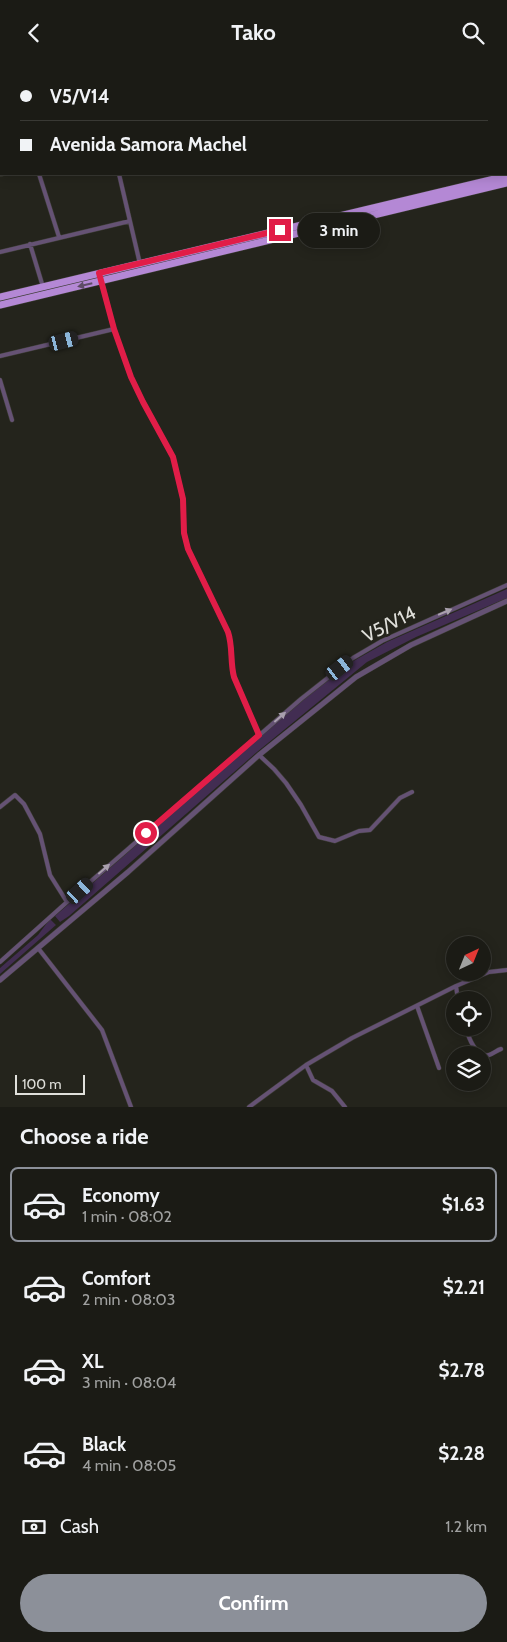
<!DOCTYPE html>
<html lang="en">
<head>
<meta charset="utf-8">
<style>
  :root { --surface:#1b1b15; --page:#282822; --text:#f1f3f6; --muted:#a0a1a0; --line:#393934; --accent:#8c9099 }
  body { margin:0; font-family:Cabin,sans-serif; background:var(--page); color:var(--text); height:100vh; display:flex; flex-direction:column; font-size:19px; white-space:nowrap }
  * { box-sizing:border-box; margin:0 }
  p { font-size:16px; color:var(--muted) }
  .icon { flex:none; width:28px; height:28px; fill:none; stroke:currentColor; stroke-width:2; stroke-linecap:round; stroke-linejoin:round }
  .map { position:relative; height:1042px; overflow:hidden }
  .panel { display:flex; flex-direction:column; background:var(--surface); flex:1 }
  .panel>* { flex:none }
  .top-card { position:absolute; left:0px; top:0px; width:508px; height:110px; box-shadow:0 2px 12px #0003,0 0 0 1px var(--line); display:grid; align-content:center; height:110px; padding:0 20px; background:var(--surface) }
  .needle { width:32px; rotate:43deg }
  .buttons { position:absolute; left:446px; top:871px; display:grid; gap:10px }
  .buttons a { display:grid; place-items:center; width:45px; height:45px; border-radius:50%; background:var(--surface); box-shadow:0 2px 12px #0003,0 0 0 1px var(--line); font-size:25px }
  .scale { position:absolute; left:15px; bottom:12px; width:70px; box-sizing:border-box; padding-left:5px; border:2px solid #e0e0db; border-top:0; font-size:14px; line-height:18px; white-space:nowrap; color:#e0e0db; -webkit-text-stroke:4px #24241c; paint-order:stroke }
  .end { position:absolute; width:22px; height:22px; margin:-11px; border:6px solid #e11d48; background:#fff; box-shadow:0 0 0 2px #fff }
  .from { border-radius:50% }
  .bubble { position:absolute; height:35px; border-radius:18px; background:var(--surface); box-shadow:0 2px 12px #0003,0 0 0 1px var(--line); font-size:16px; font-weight:700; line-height:35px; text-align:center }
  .car { position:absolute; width:15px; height:30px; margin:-15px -8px; border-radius:6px; box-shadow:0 0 4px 1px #0007; background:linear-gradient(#222 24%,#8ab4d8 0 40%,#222 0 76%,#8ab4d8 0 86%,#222 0) }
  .top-card b { display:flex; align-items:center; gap:18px; height:48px; font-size:19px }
  .top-card b+b { border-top:1px solid var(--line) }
  .top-card i { width:12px; height:12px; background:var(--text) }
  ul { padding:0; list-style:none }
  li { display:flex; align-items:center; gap:15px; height:75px; margin:0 10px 8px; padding:0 10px; border:2px solid transparent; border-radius:8px }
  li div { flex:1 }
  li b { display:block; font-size:19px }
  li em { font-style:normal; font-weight:700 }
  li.on { border-color:var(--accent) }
  li>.icon { width:45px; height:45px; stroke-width:1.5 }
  h2 { padding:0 20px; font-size:22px; line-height:60px }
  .pay { display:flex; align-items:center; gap:12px; height:55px; padding:0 20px; font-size:19px }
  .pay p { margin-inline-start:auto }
  .cta { display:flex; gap:10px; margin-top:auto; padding:10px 20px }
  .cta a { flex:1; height:58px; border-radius:30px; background:var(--accent); color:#fff; font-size:20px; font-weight:700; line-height:58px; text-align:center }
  header { display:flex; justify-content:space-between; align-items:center; height:65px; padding:0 20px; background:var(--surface); font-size:22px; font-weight:700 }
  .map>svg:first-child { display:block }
  .water { fill:#422d52 }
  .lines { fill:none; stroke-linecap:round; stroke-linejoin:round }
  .minor-casing { stroke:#3e3e37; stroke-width:5 }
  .tertiary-casing { stroke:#3e3e37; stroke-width:6 }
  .trunk-casing { stroke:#3e3e37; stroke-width:8 }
  .minor { stroke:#655274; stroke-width:4 }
  .tertiary { stroke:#655274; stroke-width:5 }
  .trunk { stroke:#b488d5; stroke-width:7 }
  .oneway { fill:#5e4c66 }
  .oneway2 { fill:#a9a0ad }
  .route { stroke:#e11d48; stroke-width:6 }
  .labels { text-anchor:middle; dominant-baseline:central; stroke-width:5; stroke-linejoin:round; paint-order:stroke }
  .street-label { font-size:19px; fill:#e0e0db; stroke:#24241c }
</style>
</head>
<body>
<header><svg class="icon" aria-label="back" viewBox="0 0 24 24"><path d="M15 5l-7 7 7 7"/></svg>Tako<svg class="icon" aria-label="search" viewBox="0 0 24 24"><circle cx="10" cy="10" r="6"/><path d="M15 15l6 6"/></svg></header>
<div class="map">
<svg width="507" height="1042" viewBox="0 0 507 1042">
  <rect width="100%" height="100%" fill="#24241c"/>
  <path class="water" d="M507 524V533L416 572 367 597 257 687 69 851 60 857 55 851 302 635 350 598 387 577Z
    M50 854 56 860 0 909V903L38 870Z"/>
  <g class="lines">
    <g class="minor-casing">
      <path id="minor" d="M91 0V1
        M103 1 107 0
        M0 29 1 28
        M0 109H2
        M39 109 59 172
        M119 109 140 199
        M30 179 43 222
        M0 187 130 156
        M101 215 114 264 131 312 143 337 173 392 183 434 184 468 188 484 228 567C233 582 230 597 234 612L259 670
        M0 291 114 264
        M0 315 12 355
        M259 690 274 704 286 718 301 740 319 772 335 776 359 766 370 765 400 733 412 727
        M0 742 15 730 24 739 40 769 50 810 67 837 0 897
        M67 837 301 634 353 593 382 576 507 520
        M38 883 102 965 131 1042
        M456 921 458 935
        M417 941 439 1003
        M466 962C468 972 476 993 489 990 493 989 497 985 501 984
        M306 1000 313 1015 332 1026 345 1042
        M249 1042 306 1000 352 973 456 921 489 907 507 905"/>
    </g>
    <g class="tertiary-casing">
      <path id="tertiary" d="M0 915 128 807 259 690 356 612 411 580 507 536"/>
    </g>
    <g class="trunk-casing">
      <path id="trunk" d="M0 232 507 111
        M0 240 507 118"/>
    </g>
    <use href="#minor" class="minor"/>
    <use href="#tertiary" class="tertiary"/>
    <use href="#trunk" class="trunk"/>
  </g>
  <defs><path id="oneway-solid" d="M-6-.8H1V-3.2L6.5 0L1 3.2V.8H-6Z" transform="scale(1.25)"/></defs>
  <use class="oneway" href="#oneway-solid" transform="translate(85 220) rotate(167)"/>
  <g class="oneway2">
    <use href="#oneway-solid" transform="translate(445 547) rotate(-23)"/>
    <use href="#oneway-solid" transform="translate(280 652) rotate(-41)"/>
    <use href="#oneway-solid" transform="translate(104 804) rotate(-41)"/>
  </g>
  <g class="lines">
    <path class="route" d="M146 768 259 670 234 612C230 597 233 582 228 567L188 484 184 468 183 434 173 392 143 337 131 312 114 264 99 208 280 165"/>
  </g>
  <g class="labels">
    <g class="street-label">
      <text transform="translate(389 559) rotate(-27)">V5/V14</text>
    </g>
  </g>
</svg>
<div class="buttons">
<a><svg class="needle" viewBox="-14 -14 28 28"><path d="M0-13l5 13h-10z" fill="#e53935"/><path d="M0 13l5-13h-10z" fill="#a0a1a0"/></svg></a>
<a><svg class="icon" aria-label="locate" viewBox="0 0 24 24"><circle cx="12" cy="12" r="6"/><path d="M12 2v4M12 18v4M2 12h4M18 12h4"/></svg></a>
<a><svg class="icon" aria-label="layers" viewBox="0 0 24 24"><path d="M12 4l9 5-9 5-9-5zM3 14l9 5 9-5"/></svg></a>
</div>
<div class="scale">100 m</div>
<i class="end from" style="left:146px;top:768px"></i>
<i class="end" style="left:280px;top:165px"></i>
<div class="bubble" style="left:298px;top:148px;width:82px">3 min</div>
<i class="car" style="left:64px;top:276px;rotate:76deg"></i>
<i class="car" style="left:340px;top:603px;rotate:52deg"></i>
<i class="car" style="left:80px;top:826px;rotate:48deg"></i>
<div class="top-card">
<b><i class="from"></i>V5/V14</b>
<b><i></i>Avenida Samora Machel</b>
</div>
</div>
<section class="panel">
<h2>Choose a ride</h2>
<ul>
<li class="on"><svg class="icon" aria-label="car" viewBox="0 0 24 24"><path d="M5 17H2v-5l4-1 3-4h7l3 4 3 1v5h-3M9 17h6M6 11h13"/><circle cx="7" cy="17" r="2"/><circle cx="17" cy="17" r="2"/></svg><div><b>Economy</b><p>1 min · 08:02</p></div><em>$1.63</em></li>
<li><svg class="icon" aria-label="car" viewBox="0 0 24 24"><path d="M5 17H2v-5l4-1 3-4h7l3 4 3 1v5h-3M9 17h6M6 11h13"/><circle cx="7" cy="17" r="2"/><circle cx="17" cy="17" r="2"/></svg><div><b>Comfort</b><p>2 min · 08:03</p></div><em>$2.21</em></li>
<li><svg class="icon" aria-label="car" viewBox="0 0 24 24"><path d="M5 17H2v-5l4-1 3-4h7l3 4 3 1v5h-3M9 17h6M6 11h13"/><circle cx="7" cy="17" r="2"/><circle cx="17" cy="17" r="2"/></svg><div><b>XL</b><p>3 min · 08:04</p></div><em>$2.78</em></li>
<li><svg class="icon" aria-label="car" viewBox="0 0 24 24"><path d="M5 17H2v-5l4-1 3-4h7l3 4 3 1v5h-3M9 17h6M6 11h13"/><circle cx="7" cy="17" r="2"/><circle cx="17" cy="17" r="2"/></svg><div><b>Black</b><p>4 min · 08:05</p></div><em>$2.28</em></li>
</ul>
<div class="pay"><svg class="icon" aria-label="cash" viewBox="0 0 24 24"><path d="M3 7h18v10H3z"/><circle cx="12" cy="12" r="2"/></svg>Cash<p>1.2 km</p></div>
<div class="cta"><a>Confirm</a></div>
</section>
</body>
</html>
